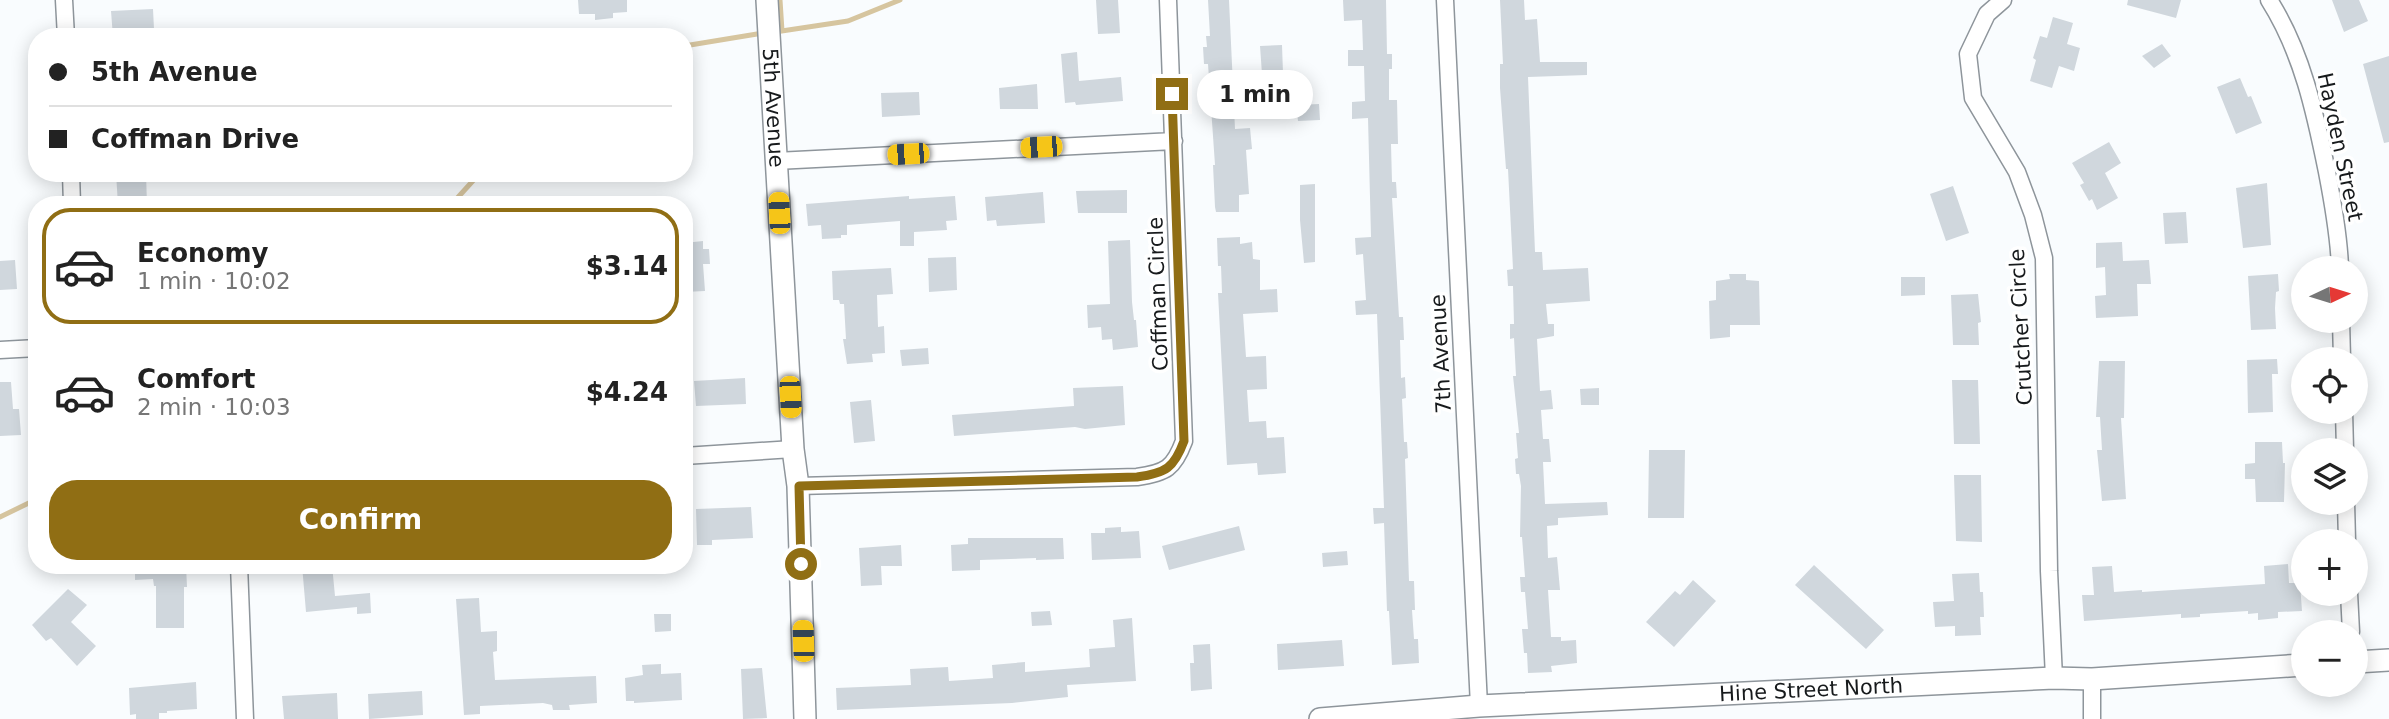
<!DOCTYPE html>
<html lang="en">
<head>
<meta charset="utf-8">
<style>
  :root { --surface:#fff; --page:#f2f2f2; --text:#222; --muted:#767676; --line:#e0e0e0; --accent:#906e14 }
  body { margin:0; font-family:"DejaVu Sans",sans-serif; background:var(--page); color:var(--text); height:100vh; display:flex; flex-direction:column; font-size:26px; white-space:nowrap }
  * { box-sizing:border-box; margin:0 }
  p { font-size:23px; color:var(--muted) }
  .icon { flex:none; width:38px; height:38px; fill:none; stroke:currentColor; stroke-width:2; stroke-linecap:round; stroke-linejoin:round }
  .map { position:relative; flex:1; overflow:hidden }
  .panel { position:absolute; left:28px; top:196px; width:665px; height:378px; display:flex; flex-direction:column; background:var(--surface); border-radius:28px; box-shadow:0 4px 18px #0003 }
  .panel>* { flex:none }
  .banner { position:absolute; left:28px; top:28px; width:665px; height:154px; border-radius:28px; box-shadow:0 4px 18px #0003; display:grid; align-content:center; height:154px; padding:0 21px; background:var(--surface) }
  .needle { width:46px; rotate:86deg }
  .tools { position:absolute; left:2291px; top:256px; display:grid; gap:14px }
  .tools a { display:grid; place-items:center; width:77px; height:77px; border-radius:50%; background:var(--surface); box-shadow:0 4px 18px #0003; font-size:35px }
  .end { position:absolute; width:32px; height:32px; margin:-16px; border:9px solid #906e14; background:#fff; box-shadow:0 0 0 4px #fff }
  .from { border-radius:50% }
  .bubble { position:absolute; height:49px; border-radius:24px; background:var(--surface); box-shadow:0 4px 18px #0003; font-size:23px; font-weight:600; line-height:49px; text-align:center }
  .car { position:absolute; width:21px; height:42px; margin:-21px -10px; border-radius:9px; box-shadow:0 0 5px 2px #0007; background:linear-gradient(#f5c518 24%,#345 0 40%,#f5c518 0 76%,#345 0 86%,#f5c518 0) }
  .banner b { display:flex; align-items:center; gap:24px; height:66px; font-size:26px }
  .banner b+b { border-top:2px solid var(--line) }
  .banner i { width:18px; height:18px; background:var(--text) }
  ul { padding:12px 0 0; list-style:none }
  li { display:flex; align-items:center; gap:21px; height:116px; margin:0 14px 10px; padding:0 7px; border:4px solid transparent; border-radius:28px }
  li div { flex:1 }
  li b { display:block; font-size:26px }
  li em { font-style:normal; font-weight:600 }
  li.active { border-color:var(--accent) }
  li>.icon { width:63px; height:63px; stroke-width:1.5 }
  .cta { display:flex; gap:14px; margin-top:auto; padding:14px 21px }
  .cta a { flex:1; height:80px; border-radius:28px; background:var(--accent); color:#fff; font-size:28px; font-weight:600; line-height:80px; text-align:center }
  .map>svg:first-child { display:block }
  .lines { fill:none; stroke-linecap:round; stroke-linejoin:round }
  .stream { stroke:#d6c59f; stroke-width:5 }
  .building { fill:#d0d7dd }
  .minor-casing { stroke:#8e959b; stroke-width:19 }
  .tertiary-casing { stroke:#8e959b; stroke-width:24 }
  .minor { stroke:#fff; stroke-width:16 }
  .tertiary { stroke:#fff; stroke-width:21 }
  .route { stroke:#906e14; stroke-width:9 }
  .labels { text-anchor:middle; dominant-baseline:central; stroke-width:7; stroke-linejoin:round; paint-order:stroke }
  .street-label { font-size:21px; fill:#171a1c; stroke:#fff }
</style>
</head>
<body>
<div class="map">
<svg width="2389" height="719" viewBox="0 0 2389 719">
  <rect width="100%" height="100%" fill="#f9fcfe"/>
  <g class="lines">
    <path class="stream" d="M780 0 782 31
      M775 32 848 21 900 0
      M684 46 757 34
      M451 205 480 173
      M0 517 37 499"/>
  </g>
  <path class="building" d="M578 0H627V12L613 13V18L595 20V14H579Z
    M1096 0H1118L1120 33 1098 34Z
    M1208 0H1229L1235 129 1250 128 1252 149 1246 150 1249 194 1239 195V212H1216L1215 207 1213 165H1215L1208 64H1204L1203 47H1207L1206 36H1210Z
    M1343 0H1386L1387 54H1392V69H1389V100H1397L1398 144H1391L1392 182H1396L1397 198H1392L1394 231 1399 317H1403L1404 340H1400L1401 378 1405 377 1406 398 1402 399 1404 442H1407L1408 458 1405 459 1409 581H1414L1415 610H1412L1414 639H1418L1419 663 1392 665 1389 611H1387L1384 523 1374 524 1373 508H1384L1377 314 1356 315 1355 301 1366 300 1363 254 1356 255 1355 238 1371 237 1368 118 1352 119V102L1365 101 1364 66H1348V50H1363L1362 20 1344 21Z
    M1500 0H1524L1525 20 1537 19 1540 62H1587V75L1528 77 1535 252H1542L1543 270 1588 268 1590 301 1546 304 1548 324H1554V336L1537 339 1540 391 1551 390 1553 409 1541 410 1543 439H1549L1551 462H1543L1545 504 1607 502 1608 515 1558 518V525L1547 526 1548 558 1557 557 1560 590H1548L1551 637H1561V641L1576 640 1577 663 1551 666 1552 672 1528 673 1527 653H1524L1522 629H1528L1525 592H1521L1520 577H1525L1522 537H1520L1521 486 1519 474H1516L1515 459 1518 458 1516 433H1519L1513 376H1516L1514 338 1510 339V324H1514L1513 286H1508L1507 270 1513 269 1508 169H1506L1500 88V64H1503Z
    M2128 0H2181L2176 18 2127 5Z
    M2332 0H2359L2368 21 2344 32Z
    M153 9 154 29H137V37H113L111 11Z
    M2053 17 2073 23 2067 44 2080 48 2074 71 2059 66 2052 88 2030 81 2036 60 2033 58 2040 36 2047 38Z
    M2162 44 2171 56 2154 68 2142 56Z
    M1282 45 1283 73 1262 74 1260 46Z
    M1077 52 1079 81 1121 77 1123 101 1076 105 1075 102 1065 103 1061 54Z
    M2389 56V142L2384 143 2363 64Z
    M2240 78 2248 97 2251 96 2262 123 2236 134 2217 87Z
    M1037 84 1038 109H1000L999 88Z
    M919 92 920 115 882 117 881 93Z
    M1319 104 1320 120 1298 121 1296 105Z
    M2109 142 2121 163 2105 173 2118 198 2097 210 2092 199 2089 201 2080 185 2084 183 2072 163Z
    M116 173H146L147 205H118Z
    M2267 183 2271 245 2243 248 2236 188Z
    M1315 184V262L1304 263 1300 220V185Z
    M1953 186 1969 233 1946 241 1930 194Z
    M1127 190V213H1078L1076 191Z
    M1043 192 1045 223 997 226 996 220 987 221 985 197Z
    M909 196V199L955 196 957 220 946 221 947 230 914 232V246H900V221L847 225V235H841V238L822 239 821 225 808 226 806 204Z
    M2186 212 2188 243 2165 244 2163 213Z
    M1240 237V244L1252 242 1253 259 1260 260V290L1277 289 1278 312 1243 314 1246 357 1266 356 1267 389 1247 390 1249 422 1266 421 1267 438 1284 437 1286 473 1258 475 1257 463 1227 465 1218 293H1222L1221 266H1218L1217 238Z
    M1130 240 1132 302 1134 320H1136L1138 347 1113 350 1112 339 1102 340 1101 327 1088 328 1087 305 1110 304 1108 241Z
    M703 241V249H709L710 264H703L705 291 684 292V243Z
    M2122 242 2123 261 2149 260 2151 284H2137L2138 316 2096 318 2095 296 2106 295 2105 267 2096 268V243Z
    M956 257 957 290 929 292 928 258Z
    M15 260 17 289 0 290V261Z
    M891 268 893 294 877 295 878 327 884 326 885 353 872 354 873 362 847 364 843 339H846L844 304H840L839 300H833L832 271Z
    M1729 274H1746V280L1759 281 1760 325H1730V337L1710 339 1709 301 1716 300V281L1730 279Z
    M2278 274 2279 291 2276 292 2275 308 2276 329 2251 330 2248 276Z
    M1901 277H1925V295L1901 296Z
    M1978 294 1981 322 1978 323 1979 345H1953L1951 295Z
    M928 348 929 364 902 366 900 350Z
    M2277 359 2278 374H2272L2273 412 2248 413 2247 360Z
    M2099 361H2125L2124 418H2121L2126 499 2102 501 2097 450H2102L2100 417H2096Z
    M745 378 746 404 696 406 694 381Z
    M1952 380H1978L1980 444H1954Z
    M0 382H11L13 409H19L21 435 0 436Z
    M1123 386 1125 425 1085 429 1075 427 954 436 952 415 1074 406 1073 388Z
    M1599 388V405H1581L1580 389Z
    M871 400 875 441 854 443 850 402Z
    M2255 442H2282L2283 463H2285L2284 502H2256L2255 479H2245V464L2255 463Z
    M1649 450H1685L1684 518H1648Z
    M1954 475H1981L1982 542 1956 541Z
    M751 507 753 538 712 540V545H697L696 509Z
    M1239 526 1245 550 1169 570 1162 546Z
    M1121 527V532L1139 531 1141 558 1092 560 1091 533H1105V528Z
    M968 538H1063L1064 559 1036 560V558L980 560V570L952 571 951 545 968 544Z
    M901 545 902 566H881L882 585 861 586 859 548Z
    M1347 551 1348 565 1323 567 1322 553Z
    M2288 564 2289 583H2300L2302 611 2278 612V618L2258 620V613L2248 614V611L2200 614V617L2181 618V614L2084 621 2082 595H2094L2092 567 2112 566 2114 592 2142 590V592L2265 584 2264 566Z
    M135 565H186L187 587H184V628H156V586H154L153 579 135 580Z
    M302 565H332L335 596 370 593 371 613 357 614V607L306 612Z
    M1814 565 1884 630 1866 649 1795 585Z
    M1979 573 1980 592H1983L1984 617H1980L1981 635 1955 636V626L1935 627 1933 602 1954 601 1952 574Z
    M1693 580 1716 601 1674 647 1646 622 1675 591 1680 595Z
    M68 589 87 605 71 622 96 646 77 666 51 638 46 641 32 625Z
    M479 598 481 632 497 631V651L493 652 495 680 596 676 597 703 569 705 570 710H553L552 705 543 703 480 706V714L464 715 456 599Z
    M1050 611 1052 625 1032 626 1031 612Z
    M654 614H671V631L655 632Z
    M1132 618 1136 681 1067 685 1068 697 1012 703 837 710 836 688 911 685 910 669 948 667 949 681 993 678 992 665 1025 662V672L1090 667 1089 649 1115 647 1113 620Z
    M1342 640 1344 666 1278 670 1277 644Z
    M1210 644 1212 689 1191 691 1190 663H1194L1193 645Z
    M661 664V674L681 673 682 700 634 703V701H626L625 678 643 675 642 665Z
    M762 668 767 718 743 719 741 669Z
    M196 682 197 709 167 711V713H159V719H136V714L130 715 129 688Z
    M422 691 423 715 369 719 368 694Z
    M337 693 338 719H284L282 696Z"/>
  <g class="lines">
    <g class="minor-casing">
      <path id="minor" d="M64 0 66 37
        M1445 0 1479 706
        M2003 0 1987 14 1968 54 1973 98 2017 172 2033 215 2044 258 2049 571 2054 678
        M2269 0C2302 52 2315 112 2327 172 2333 203 2339 236 2340 268
        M776 161 1174 141
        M71 173 72 205
        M2341 320 2342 359
        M0 350 37 348
        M2344 411 2345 450
        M684 456 793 449
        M798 486 1137 477C1166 473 1174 468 1184 441L1168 0
        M2346 502 2347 541
        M239 565 245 719
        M2349 593 2351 632
        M2092 679V719"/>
    </g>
    <g class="tertiary-casing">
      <g id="tertiary">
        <path id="s1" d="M767 0 793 449 798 486 805 719"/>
        <path d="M2356 662 2389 660"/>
        <path id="s2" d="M1320 719 1479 706 2054 678 2092 679 2303 665"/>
      </g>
    </g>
    <use href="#minor" class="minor"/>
    <use href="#tertiary" class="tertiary"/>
  </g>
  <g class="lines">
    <path class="route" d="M801 564 799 486 1137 477C1166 473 1174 468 1184 441L1172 94"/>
  </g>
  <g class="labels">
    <g class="street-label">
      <text stroke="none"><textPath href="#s1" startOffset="108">5th Avenue</textPath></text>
      <text transform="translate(2340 147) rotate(78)">Hayden Street</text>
      <text transform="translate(1158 294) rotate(-92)">Coffman Circle</text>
      <text transform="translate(2021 327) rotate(-93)">Crutcher Circle</text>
      <text transform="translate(1441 354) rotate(-93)">7th Avenue</text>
      <text stroke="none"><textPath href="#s2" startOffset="492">Hine Street North</textPath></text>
    </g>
  </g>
</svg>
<div class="tools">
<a><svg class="needle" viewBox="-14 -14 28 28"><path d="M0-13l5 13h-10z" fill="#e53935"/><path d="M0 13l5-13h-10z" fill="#767676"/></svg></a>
<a><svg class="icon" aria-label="locate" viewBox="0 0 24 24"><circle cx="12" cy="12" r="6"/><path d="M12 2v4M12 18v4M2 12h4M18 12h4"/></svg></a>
<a><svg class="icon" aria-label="layers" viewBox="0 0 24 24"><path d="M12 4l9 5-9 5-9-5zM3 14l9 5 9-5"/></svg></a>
<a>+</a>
<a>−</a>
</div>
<i class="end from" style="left:801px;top:564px"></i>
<i class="end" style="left:1172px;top:94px"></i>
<div class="bubble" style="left:1197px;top:70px;width:116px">1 min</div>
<i class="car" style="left:1041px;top:147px;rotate:267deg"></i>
<i class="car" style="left:908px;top:154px;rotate:267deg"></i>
<i class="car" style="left:779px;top:213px;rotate:357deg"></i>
<i class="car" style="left:790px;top:397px;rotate:177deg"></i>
<i class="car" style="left:803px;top:641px;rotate:358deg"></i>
<div class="banner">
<b><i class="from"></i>5th Avenue</b>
<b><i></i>Coffman Drive</b>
</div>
<section class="panel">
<ul>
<li class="active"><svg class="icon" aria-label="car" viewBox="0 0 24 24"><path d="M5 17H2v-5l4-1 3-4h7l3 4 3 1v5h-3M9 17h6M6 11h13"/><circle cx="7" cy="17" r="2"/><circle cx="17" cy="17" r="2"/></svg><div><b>Economy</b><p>1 min · 10:02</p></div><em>$3.14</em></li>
<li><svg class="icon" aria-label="car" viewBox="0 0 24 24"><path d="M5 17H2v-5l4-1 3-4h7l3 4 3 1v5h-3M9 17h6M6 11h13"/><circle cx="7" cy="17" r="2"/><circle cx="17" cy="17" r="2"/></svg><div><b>Comfort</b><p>2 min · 10:03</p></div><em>$4.24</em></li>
</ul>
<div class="cta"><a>Confirm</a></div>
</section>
</div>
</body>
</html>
